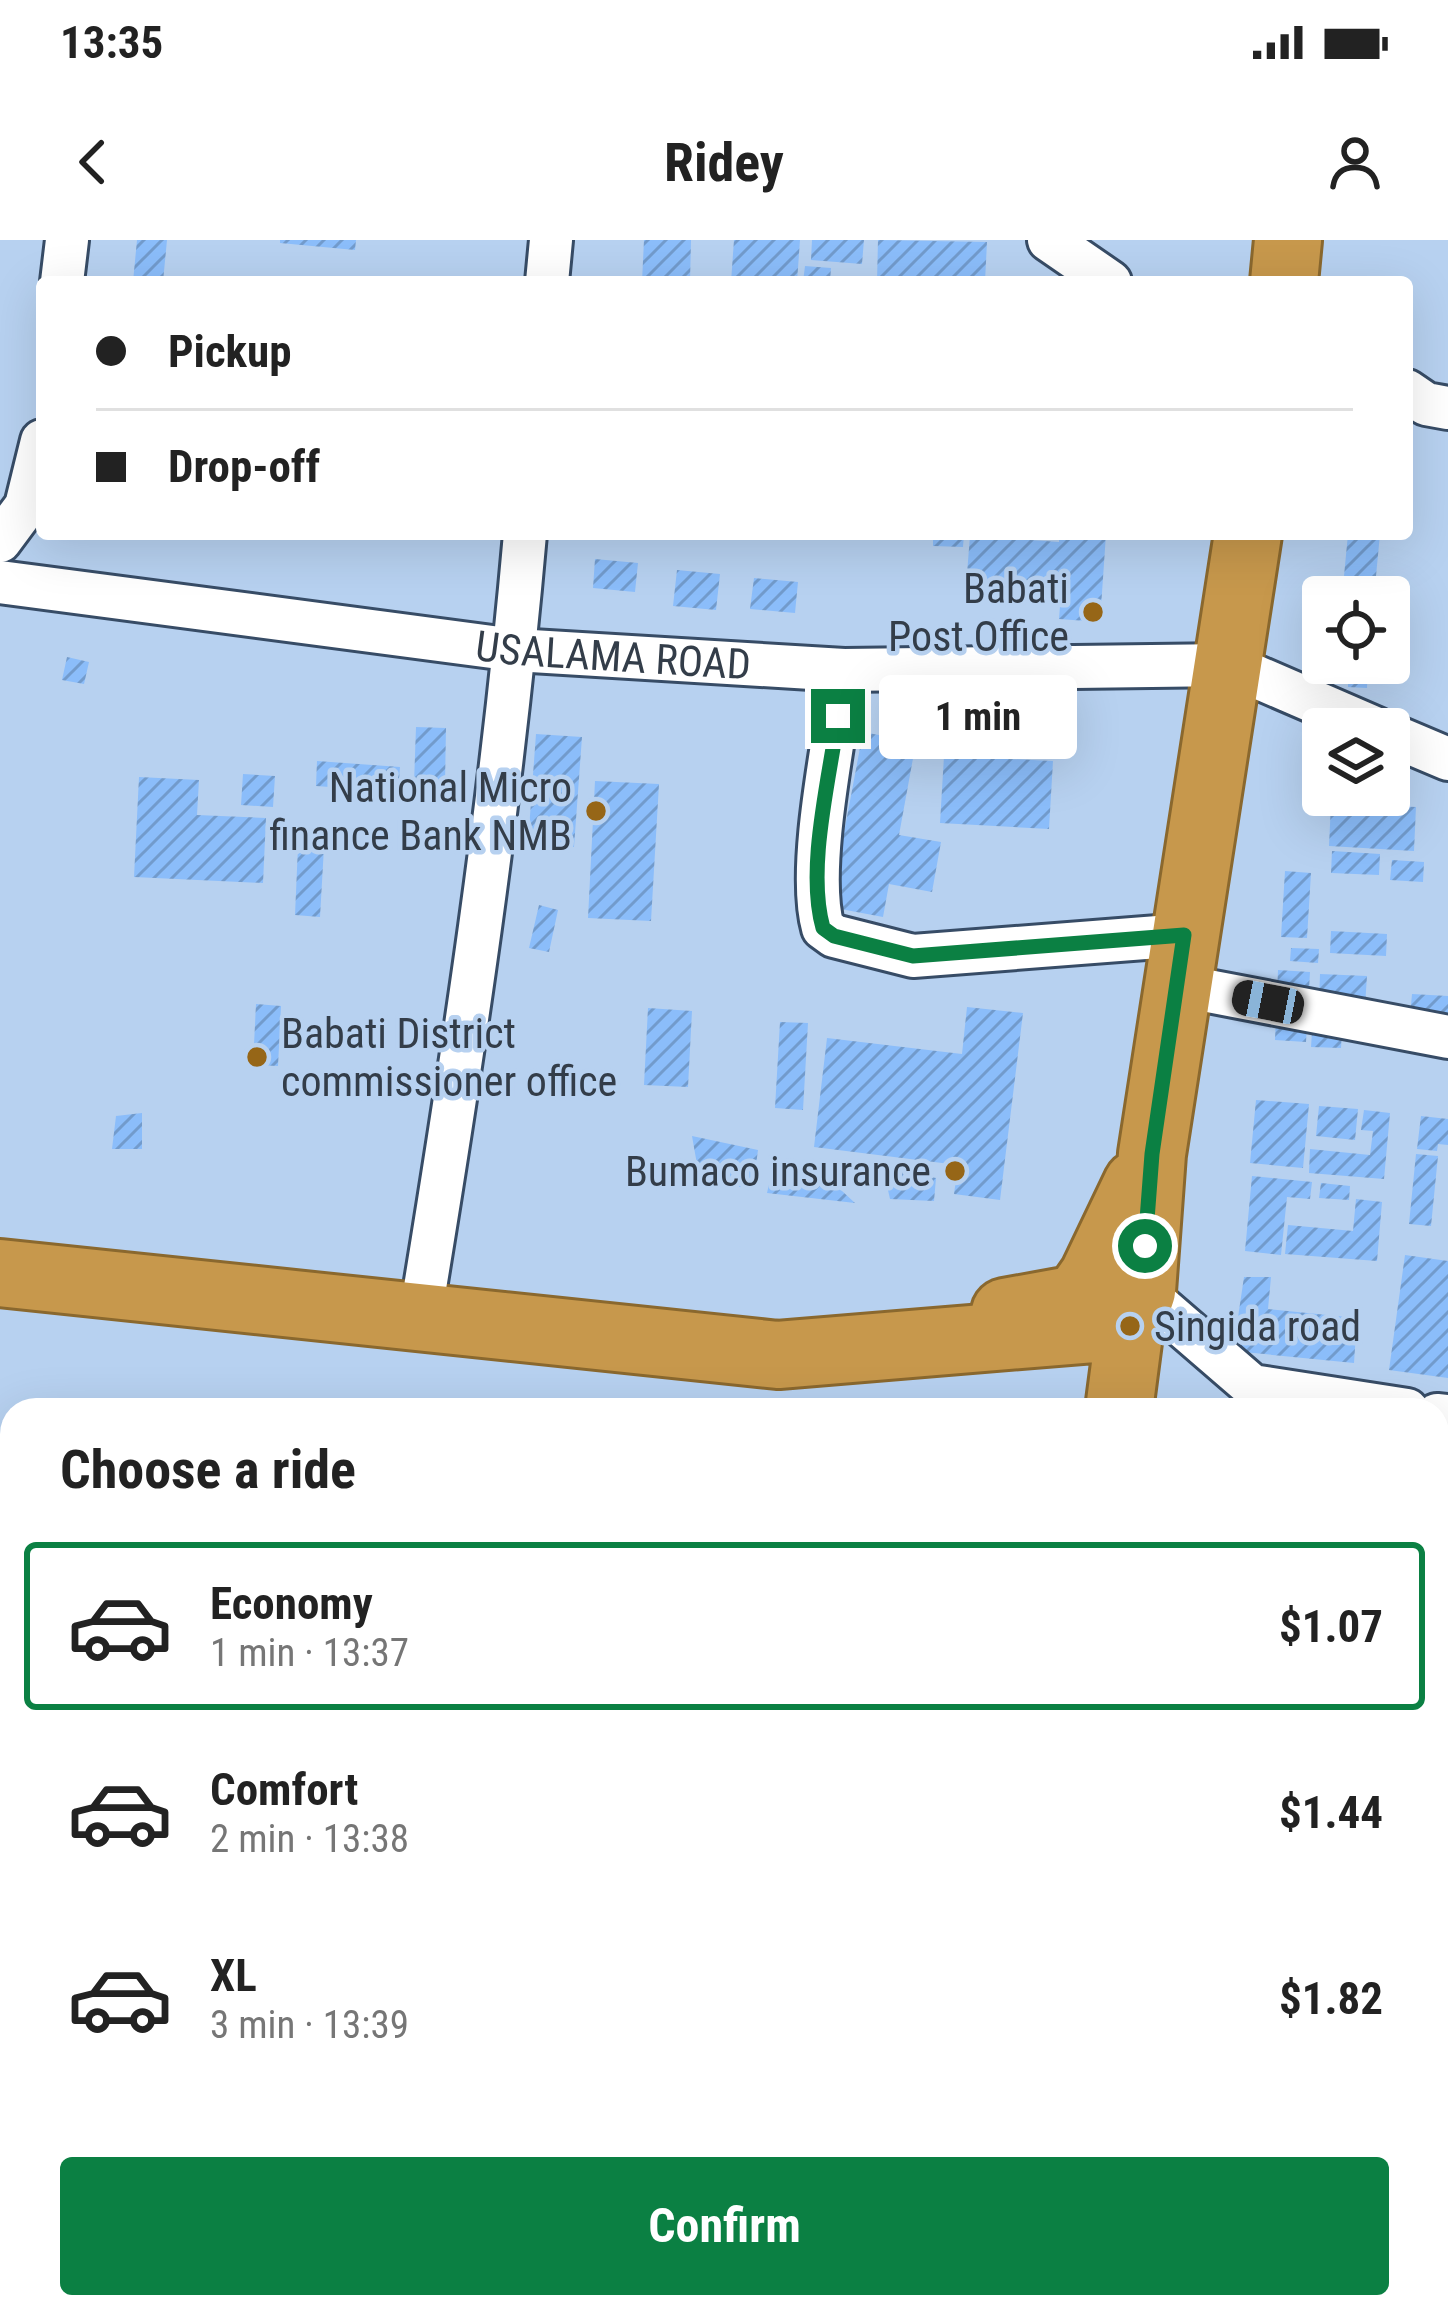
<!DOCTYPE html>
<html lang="en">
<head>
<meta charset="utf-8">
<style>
  :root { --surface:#fff; --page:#f2f2f2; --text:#222; --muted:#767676; --line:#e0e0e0; --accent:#0b8043 }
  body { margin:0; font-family:"Roboto Condensed",sans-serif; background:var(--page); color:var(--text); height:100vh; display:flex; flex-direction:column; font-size:45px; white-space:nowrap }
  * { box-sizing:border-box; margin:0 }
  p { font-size:39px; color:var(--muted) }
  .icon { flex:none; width:66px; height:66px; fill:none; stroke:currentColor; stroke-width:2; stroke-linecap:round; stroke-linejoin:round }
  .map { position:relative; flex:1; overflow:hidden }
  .drawer { position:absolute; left:0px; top:1158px; width:1449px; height:921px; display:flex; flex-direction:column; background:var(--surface); border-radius:36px 36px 0 0; box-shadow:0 12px 48px #0002 }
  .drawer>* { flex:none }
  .banner { position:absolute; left:36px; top:36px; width:1377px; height:264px; border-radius:12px; box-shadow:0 12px 48px #0002; display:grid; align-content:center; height:264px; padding:0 60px; background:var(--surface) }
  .tools { position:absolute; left:1302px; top:336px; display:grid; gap:24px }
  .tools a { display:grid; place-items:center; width:108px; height:108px; border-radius:12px; background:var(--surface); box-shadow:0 12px 48px #0002; font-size:60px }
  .end { position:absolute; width:54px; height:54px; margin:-27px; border:15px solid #0b8043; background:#fff; box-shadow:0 0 0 6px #fff }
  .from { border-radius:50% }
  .bubble { position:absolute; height:84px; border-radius:12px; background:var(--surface); box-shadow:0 12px 48px #0002; font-size:39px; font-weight:700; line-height:84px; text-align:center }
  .car { position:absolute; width:36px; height:72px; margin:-36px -18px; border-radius:15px; box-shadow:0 0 9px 3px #0007; background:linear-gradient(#222 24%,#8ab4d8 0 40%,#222 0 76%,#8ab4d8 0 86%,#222 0) }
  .banner b { display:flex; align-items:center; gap:42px; height:114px; font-size:45px }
  .banner b+b { border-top:3px solid var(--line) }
  .banner i { width:30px; height:30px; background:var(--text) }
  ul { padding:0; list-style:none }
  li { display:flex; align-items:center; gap:36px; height:168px; margin:0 24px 18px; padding:0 36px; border:6px solid transparent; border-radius:12px }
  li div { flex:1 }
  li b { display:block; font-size:45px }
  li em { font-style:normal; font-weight:700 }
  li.active { border-color:var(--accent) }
  li>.icon { width:108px; height:108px; stroke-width:1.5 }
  h2 { padding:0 60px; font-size:54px; line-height:144px }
  .cta { display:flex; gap:24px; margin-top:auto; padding:24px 60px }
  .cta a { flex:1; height:138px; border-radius:12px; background:var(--accent); color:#fff; font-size:48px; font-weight:700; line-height:138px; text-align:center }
  .status { display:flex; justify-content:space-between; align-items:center; height:84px; padding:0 60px; background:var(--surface); direction:ltr }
  .status svg { height:33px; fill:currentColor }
  header { display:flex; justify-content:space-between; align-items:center; height:156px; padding:0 60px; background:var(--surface); font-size:54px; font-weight:700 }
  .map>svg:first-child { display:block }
  .water { fill:url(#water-ripples) }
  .building { fill:url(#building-hatch) }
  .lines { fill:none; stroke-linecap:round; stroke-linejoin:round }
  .minor-casing { stroke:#374c66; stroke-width:48 }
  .trunk-casing { stroke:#8a682e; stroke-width:72 }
  .minor { stroke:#fff; stroke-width:42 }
  .trunk { stroke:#c7984c; stroke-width:66 }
  .route { stroke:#0b8043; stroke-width:15 }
  .poi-dot { fill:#966617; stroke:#b7d1f0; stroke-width:4.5 }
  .labels { text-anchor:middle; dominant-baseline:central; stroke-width:9; stroke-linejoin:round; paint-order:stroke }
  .poi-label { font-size:42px; fill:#333d49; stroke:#b7d1f0; text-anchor:end }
  .street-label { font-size:42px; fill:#333d49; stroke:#b7d1f0 }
</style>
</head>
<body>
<div class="status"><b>13:35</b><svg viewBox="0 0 49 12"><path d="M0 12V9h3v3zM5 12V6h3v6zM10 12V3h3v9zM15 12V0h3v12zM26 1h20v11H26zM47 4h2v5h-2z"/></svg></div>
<header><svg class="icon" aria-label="back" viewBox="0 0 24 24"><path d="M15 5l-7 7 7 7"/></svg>Ridey<svg class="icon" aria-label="person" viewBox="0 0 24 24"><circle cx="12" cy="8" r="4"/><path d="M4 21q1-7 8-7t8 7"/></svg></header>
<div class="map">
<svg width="1448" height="2077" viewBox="0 0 1448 2077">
  <defs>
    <pattern id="water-ripples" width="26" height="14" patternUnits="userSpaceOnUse" patternTransform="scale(3)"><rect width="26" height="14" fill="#82b660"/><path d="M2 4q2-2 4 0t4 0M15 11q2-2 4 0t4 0" fill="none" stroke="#6b9551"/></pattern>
    <pattern id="building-hatch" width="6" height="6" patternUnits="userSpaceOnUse" patternTransform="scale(3)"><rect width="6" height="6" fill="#8bbdfa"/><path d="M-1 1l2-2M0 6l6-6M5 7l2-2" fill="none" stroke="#729bcc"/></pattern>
  </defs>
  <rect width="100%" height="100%" fill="#b7d1f0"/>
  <path class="water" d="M12 1468V2067H706L709 2077H0V1471Z"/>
  <path class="building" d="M137 0H167L163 42H133Z
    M280 0H356L355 10 280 3Z
    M644 0H691L690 42H642Z
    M734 0H800L797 42H731Z
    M812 0H864L862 24 811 20Z
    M878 0 987 2 985 42H877Z
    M805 26 831 28 830 42H803Z
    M933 294H964L963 307 933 306Z
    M1059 294H1106L1100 382 1059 379 1061 353 966 346 970 296 1059 302Z
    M1348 294H1380L1374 357H1342Z
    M595 319 638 323 635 352 593 348Z
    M677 330 720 334 716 370 673 366Z
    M754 338 798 342 795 373 750 369Z
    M67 417 89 422 84 444 62 440Z
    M1349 423H1368L1367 448 1348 447Z
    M416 487 446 488 445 544H414Z
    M863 492 916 502 899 595 941 602 932 652 889 644 883 677 830 667Z
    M536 494 582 497 574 607 528 603Z
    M944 516 1053 521 1049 589 940 583Z
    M317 521 400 527 398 552 316 546Z
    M243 534 275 536 273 567 241 565Z
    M139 537 199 540 197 575 266 578 263 643 134 637Z
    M595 541 659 544 651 681 588 678Z
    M1331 563 1416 567 1414 611 1329 606Z
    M298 606 324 607 320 677 295 675Z
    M1332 611 1380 614 1379 635 1331 633Z
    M1392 620 1424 622 1423 642 1390 640Z
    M1285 631 1311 633 1307 698 1281 697Z
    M539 665 558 670 549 712 529 708Z
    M1331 691 1387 694 1386 716 1330 713Z
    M1291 708 1319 709 1318 723 1290 721Z
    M1278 730 1310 732 1306 802 1275 800Z
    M1320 734 1367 736 1365 766 1319 764Z
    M1412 754 1448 756V778L1410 776Z
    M256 764 281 766 278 826 253 825Z
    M967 767 1023 773 1000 960 954 954 958 925 814 907 827 798 962 814Z
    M648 768 692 771 688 847 644 845Z
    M1313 777 1343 779 1341 808 1311 807Z
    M780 782 808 783 803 870 775 868Z
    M1256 860 1309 864 1303 928 1250 923Z
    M1319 866 1358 869 1355 900 1316 896Z
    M1364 870 1390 873 1384 939 1309 933 1310 909 1370 915 1373 891 1361 890Z
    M142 873V909H112L116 876Z
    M1421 876 1448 879V905L1438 904 1437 911 1417 909Z
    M692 896 758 910 753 947H701Z
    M1416 914 1438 916 1431 986 1409 984Z
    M774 922 815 926 855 963 767 953Z
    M883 928 936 938 934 961 890 959Z
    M1252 936 1312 942 1310 959 1287 957 1281 1015 1245 1011Z
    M1321 943 1350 946 1349 960 1319 958Z
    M1356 959 1382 962 1377 1021 1285 1014 1288 985 1353 991Z
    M1405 1015 1448 1021V1138L1389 1130Z
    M1244 1037H1271L1268 1069 1357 1078 1354 1123 1233 1111Z
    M1445 1381 1448 1382V1471L1437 1470Z
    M1437 1530 1448 1532V1659L1437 1658Z
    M1437 1670 1448 1671V1786L1437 1785Z
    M1363 2067H1427L1425 2077H1362Z"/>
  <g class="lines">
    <g class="minor-casing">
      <g id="minor">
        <path d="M1049 0 1110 42"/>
        <path d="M62 42 67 0"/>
        <path d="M547 42 551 0"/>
        <path d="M1407 151 1426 164 1448 168"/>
        <path d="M0 301 26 266 42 201"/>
        <path id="s1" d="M0 342 515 410 844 430 1229 425 1377 489"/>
        <path d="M844 430C835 496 806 628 823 688L834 696 913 716 1184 695"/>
        <path d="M1389 494 1448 519"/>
        <path d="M1177 745 1448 797"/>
        <path d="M1142 1051 1252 1146 1407 1170"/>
        <path d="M420 1078C463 818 502 557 525 294"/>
        <path d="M1437 1175 1448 1176"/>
        <path d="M1437 1516 1448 1517"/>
        <path d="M1437 1823 1448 1824"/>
        <path d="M1232 2067 1274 2077"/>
      </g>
    </g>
    <g class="trunk-casing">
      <path id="trunk" d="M1284 42 1288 0
        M0 1033 778 1115 1130 1086
        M1005 1072 1077 1059 1093 1036 1137 944
        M1119 1170 1130 1086 1142 1051 1152 914 1248 294
        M998 2077 999 2067"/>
    </g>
    <use href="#minor" class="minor"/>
    <use href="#trunk" class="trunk"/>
  </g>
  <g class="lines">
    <path class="route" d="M838 476C830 537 806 628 823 688L834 696 913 716 1184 695 1152 914 1145 1006"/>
  </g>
  <g class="poi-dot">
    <circle cx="1093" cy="372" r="12"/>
    <circle cx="596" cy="571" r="12"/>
    <circle cx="257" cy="817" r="12"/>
    <circle cx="955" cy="931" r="12"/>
    <circle cx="1130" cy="1086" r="12"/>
  </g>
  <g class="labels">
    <g class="poi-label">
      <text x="1069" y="348">Babati<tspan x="1069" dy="48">Post Office</tspan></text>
      <text x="572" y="547">National Micro<tspan x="572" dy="48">finance Bank NMB</tspan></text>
      <text x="281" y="793" text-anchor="start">Babati District<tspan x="281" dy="48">commissioner office</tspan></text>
      <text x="931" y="931">Bumaco insurance</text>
      <text x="1154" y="1086" text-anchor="start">Singida road</text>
    </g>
    <g class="street-label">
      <text stroke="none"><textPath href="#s1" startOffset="618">USALAMA ROAD</textPath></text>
    </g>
  </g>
</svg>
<div class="tools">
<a><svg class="icon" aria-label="locate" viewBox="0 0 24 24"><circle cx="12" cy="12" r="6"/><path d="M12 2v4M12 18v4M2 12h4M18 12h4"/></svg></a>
<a><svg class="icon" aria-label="layers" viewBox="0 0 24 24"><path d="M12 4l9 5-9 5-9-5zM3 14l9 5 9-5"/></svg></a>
</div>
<i class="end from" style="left:1145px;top:1006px"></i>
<i class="end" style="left:838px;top:476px"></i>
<div class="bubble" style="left:879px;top:435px;width:198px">1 min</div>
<i class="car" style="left:1268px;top:762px;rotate:281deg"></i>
<div class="banner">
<b><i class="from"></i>Pickup</b>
<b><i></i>Drop-off</b>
</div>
<section class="drawer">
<h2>Choose a ride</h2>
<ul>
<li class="active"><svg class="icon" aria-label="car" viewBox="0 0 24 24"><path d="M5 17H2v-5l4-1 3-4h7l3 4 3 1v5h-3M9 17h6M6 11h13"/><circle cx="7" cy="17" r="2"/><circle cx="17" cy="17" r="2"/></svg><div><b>Economy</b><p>1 min · 13:37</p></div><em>$1.07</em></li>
<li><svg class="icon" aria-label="car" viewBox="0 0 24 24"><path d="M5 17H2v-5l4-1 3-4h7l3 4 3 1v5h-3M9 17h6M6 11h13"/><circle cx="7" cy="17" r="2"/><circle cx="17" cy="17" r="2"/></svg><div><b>Comfort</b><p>2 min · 13:38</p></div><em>$1.44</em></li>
<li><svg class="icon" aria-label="car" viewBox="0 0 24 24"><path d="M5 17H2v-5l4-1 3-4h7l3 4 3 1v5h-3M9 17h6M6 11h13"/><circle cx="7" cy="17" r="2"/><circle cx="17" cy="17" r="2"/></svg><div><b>XL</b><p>3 min · 13:39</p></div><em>$1.82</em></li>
</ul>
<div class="cta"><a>Confirm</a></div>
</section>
</div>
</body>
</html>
